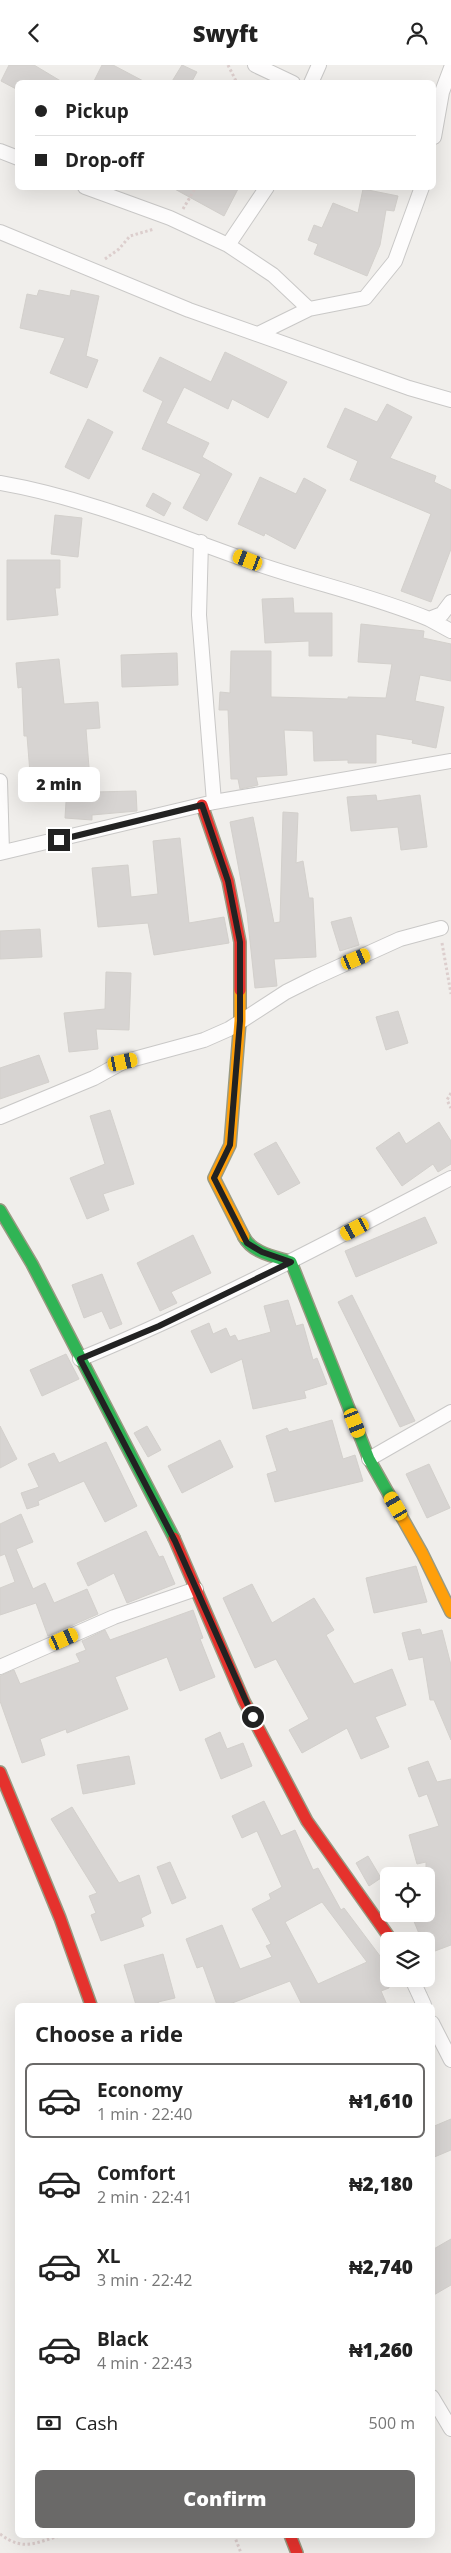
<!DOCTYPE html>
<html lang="en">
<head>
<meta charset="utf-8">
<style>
  :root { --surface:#fff; --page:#f6f6f6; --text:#222; --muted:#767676; --line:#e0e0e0; --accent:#6a6968 }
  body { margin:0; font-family:"Open Sans",sans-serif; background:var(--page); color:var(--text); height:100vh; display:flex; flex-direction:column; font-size:19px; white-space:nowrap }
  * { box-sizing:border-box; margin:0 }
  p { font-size:16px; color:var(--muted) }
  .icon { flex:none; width:28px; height:28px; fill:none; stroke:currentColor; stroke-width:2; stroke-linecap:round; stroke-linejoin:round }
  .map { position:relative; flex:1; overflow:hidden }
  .details { position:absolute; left:15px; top:1938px; width:420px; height:535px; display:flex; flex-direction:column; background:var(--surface); border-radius:8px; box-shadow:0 5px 20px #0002 }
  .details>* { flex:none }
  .banner { position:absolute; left:15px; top:15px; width:421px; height:110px; border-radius:8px; box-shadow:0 5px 20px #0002; display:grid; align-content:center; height:110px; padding:0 20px; background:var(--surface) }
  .controls { position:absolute; left:380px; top:1802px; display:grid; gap:10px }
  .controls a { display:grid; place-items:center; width:55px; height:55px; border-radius:8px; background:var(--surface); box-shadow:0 5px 20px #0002; font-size:25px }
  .end { position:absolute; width:22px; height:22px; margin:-11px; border:6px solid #222; background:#fff; box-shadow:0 0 0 2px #fff }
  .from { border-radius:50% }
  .bubble { position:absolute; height:35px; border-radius:8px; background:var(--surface); box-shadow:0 5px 20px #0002; font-size:16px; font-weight:800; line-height:35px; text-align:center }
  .car { position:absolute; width:15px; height:30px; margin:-15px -8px; border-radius:6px; box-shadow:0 0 4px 1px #0007; background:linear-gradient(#f5c518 24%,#345 0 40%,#f5c518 0 76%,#345 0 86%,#f5c518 0) }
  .banner b { display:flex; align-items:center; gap:18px; height:48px; font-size:19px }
  .banner b+b { border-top:1px solid var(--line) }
  .banner i { width:12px; height:12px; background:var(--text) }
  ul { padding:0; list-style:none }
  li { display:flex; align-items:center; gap:15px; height:75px; margin:0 10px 8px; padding:0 10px; border:2px solid transparent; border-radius:8px }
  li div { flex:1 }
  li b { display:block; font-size:19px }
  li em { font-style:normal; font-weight:800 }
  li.active { border-color:var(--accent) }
  li>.icon { width:45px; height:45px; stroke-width:1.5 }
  h2 { padding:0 20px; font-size:22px; line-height:60px }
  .pay { display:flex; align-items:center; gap:12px; height:55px; padding:0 20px; font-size:19px }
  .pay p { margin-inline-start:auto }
  .button { display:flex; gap:10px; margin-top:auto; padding:10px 20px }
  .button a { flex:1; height:58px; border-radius:8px; background:var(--accent); color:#fff; font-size:20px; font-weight:800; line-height:58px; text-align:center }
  header { display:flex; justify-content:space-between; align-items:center; height:65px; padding:0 20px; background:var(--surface); font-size:22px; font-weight:800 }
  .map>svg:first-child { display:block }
  .building { fill:#d7d4d2; stroke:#d3d0cc; fill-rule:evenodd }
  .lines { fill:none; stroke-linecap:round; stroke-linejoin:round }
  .street-casing { stroke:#c9c8c7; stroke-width:16 }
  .fast-casing { stroke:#999a82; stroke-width:14 }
  .slow-casing { stroke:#999a82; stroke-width:14 }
  .jam-casing { stroke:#999a82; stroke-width:14 }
  .path { stroke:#dccecd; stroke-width:3; stroke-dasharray:2.5 2.5; stroke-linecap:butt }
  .street { stroke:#fdfcfc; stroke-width:14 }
  .fast { stroke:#30b455; stroke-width:11 }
  .slow { stroke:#ff9f0a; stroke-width:11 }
  .jam { stroke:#e5322d; stroke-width:11 }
  .route { stroke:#222; stroke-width:6 }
</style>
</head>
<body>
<header><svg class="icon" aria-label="back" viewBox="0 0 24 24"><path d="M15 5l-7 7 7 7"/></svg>Swyft<svg class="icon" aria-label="person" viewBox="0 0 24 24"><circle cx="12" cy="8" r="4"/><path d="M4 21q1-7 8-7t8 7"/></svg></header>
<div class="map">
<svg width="451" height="2488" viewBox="0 0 451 2488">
  <rect width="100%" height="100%" fill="#f0eeeb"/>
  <path class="building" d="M9 0H34L64 18H18V25L1 16Z
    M102 0H113L147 18H93Z
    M182 0 197 7 191 18H171Z
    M171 122H239L224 151Z
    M363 124 398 131 394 146 386 145 380 180 367 211 314 189 318 179 308 175 314 160 322 163 333 138 358 148Z
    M39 225 70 231 71 225 99 231 86 291 98 295 87 323 50 308 65 273 20 263 27 229 37 231Z
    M225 287 287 317 268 353 232 334 228 344 184 322 166 358 209 378 202 392 232 409 207 456 183 443 201 409 142 384 163 336 143 326 160 292 211 317Z
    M387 339 412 352 390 393 436 411 434 417 451 425V484L431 537 401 526 431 449 350 415 358 396 327 382 345 343 377 357Z
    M88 354 113 367 89 414 65 402Z
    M260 412 296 429 304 413 326 425 295 484 265 468 264 471 238 459Z
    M153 428 171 438 164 451 146 441Z
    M55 450 82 453 78 492 51 489Z
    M7 495H60V523H55L58 550 7 555Z
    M293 533 294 548H332V591H309V576L265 578 262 534Z
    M361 559 424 566 423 573 451 579V616L420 610 415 636 444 642 436 683 412 678 413 675 376 669V698H348V695L314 696 313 666 284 665 287 710 256 712 258 720 240 724 238 714H231L228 645H219L220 627 230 628 231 586H271V632L348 634V632L386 633 392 599 358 597Z
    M177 588 178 620 122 622 121 590Z
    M59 594 64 639 98 637 100 663 86 664 90 715H95L94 727 136 726 137 746 92 750V755L65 753 68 705 30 708 27 671H24L22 622 18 623 16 598Z
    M376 730 377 736 420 730 427 782 401 785 398 762 351 766 347 732Z
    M283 747 298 748 296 798 303 796 309 833H313L316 892 274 894 277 921 255 923 247 848 230 757 253 752 274 858 280 857Z
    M180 773 189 858 224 852 229 878 154 890 148 858 98 862 92 803 128 800 131 832 158 829 153 776Z
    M351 852 359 880 340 886 331 857Z
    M40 864 42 892 0 894V866Z
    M106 907 131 908 129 965 96 964 98 984 69 987 64 948 105 944Z
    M398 946 408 978 386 985 376 952Z
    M39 990 49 1017 0 1034V1003Z
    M110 1045 134 1119 103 1129 109 1145 87 1154 70 1113 105 1099 90 1051Z
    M439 1057 451 1076V1099L438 1107 433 1099 402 1121 376 1083 399 1067 406 1079Z
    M276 1077 300 1118 278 1130 254 1089Z
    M425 1152 437 1178 356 1212 345 1186Z
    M193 1170 211 1208 171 1227 177 1238 160 1246 137 1198Z
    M102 1209 122 1259 110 1264 102 1246 84 1253 72 1220Z
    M352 1230 415 1356 400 1362 338 1237Z
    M288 1235 296 1261 303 1259 313 1295 317 1293 327 1319 304 1326 306 1333 253 1344 242 1294 211 1308 191 1266 209 1258 213 1269 226 1263 230 1272 235 1270 238 1276 271 1267 264 1241Z
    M66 1289 79 1314 42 1331 30 1305Z
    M332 1355 343 1394 355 1390 363 1416 275 1437 267 1409 277 1406 266 1371 287 1363 289 1367Z
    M0 1361 17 1394 0 1403Z
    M147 1361 161 1385 148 1392 134 1368Z
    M220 1375 233 1402 182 1428 168 1401Z
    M106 1377 137 1441 105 1457 84 1416 38 1436 39 1440 27 1444 21 1428 39 1422 28 1399 54 1388 59 1398Z
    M429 1399 450 1443 427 1453 406 1409Z
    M21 1449 33 1477 16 1484 33 1524 45 1518 54 1538 87 1524 98 1549 48 1571 36 1538 0 1550V1523L15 1517 5 1489 0 1491V1459Z
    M146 1466 159 1492 163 1491 175 1519 127 1538 114 1508 88 1521 77 1498Z
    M416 1501 427 1537 374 1548 366 1513Z
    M252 1519 272 1558 314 1533 334 1565 326 1570 354 1619 392 1604 406 1640 375 1652 389 1682 361 1694 347 1663 302 1688 289 1665 309 1654 276 1594 255 1603 223 1533Z
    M193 1545 203 1573 200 1574 215 1612 180 1626 167 1592 115 1612 128 1644 67 1668 66 1664 40 1674 45 1690 22 1698 0 1636V1611L14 1605 20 1619 80 1597 76 1589 86 1585 82 1576 105 1565 110 1575Z
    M420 1564 422 1570 442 1565 451 1600V1675L434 1635H430L423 1592 409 1595 402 1568Z
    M220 1667 227 1684 243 1678 252 1701 221 1714 205 1674Z
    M129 1691 135 1719 83 1729 77 1700Z
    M428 1696 437 1717 451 1714V1880L427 1889 426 1876H422L411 1849H426V1797L417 1799 409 1770 439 1761 427 1729 419 1732 408 1703Z
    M264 1736 281 1771 295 1765 313 1805 318 1803 341 1845 344 1843 380 1891 389 1887V1923L381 1926 387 1940H302L290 1916 227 1940H217L203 1901 197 1903 186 1874 222 1860 240 1904 272 1892 266 1881 271 1879 252 1844 271 1834 269 1829 282 1822 257 1766 242 1773 232 1751ZM322 1837 367 1897 318 1919 285 1857Z
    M72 1742 119 1818 139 1810 151 1848 141 1853 144 1861 101 1876 91 1850 96 1848 89 1831 97 1828 51 1754Z
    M368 1791 381 1813 369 1821 356 1798Z
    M170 1797 186 1833 172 1839 157 1802Z
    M163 1889 175 1933 158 1937 159 1940H136L124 1900Z
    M451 2054V2085L432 2093V2062Z
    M451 2174V2220L432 2231V2185Z"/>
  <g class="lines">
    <g class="street-casing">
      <path id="street" d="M255 0 293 18
        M311 18 319 0
        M434 72 442 27 451 3
        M0 86 18 93
        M85 122 170 153 228 180 273 210 309 244
        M0 167 189 245 409 323 451 335
        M228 180 267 122
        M258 269 309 244 365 233 395 196 422 122
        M0 418C86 433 167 467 249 496 308 517 371 530 429 554L442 549 451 537
        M201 477 199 550 214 737
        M429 554 451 566
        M0 716 2 787
        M0 788 214 737 451 696
        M0 1052 94 1013 123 997 204 975 229 964 286 927 314 913 400 874 441 863
        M80 1294C208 1241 329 1177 451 1113
        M369 1394 451 1347
        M0 1602 114 1552 196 1524
        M412 1914 424 1940
        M432 1958 451 1995
        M432 2332 451 2364"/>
    </g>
    <g class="fast-casing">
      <path id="fast" d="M0 1145 32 1199 174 1473
        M244 1172C252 1188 276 1192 291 1197L369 1394 391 1433"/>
    </g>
    <g class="slow-casing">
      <path id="slow" d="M240 925V956L230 1080 214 1113 244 1172
        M391 1433 422 1488 451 1547"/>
    </g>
    <g class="jam-casing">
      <path id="jam" d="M202 740 228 816 240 877V925
        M174 1473 244 1636 307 1756 392 1876
        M0 1707 60 1853 91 1940
        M290 2470 297 2488"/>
    </g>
    <path class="path" d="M228 0 237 18
      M183 144 196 122
      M105 194 119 184 130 171 154 164
      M442 878 451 929
      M451 1028 447 1035 451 1043
      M0 2469C25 2488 37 2476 64 2470
      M234 2470 241 2488"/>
    <use href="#street" class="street"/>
    <use href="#fast" class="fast"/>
    <use href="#slow" class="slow"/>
    <use href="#jam" class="jam"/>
  </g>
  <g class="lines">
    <path class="route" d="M59 775 202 740 228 816 240 877V956L230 1080 214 1113 247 1178 262 1187 291 1197 159 1261 80 1294 175 1476 253 1652"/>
  </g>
</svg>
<div class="controls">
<a><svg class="icon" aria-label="locate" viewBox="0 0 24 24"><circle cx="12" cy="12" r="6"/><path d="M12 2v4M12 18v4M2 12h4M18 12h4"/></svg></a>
<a><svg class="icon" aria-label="layers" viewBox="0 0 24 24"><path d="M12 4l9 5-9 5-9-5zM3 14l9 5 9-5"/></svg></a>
</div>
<i class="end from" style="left:253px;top:1652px"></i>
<i class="end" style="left:59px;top:775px"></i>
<div class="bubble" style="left:18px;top:702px;width:82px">2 min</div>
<i class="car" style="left:248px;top:495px;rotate:291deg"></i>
<i class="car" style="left:356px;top:894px;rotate:68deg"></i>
<i class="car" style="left:123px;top:997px;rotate:78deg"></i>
<i class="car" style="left:355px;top:1164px;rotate:242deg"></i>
<i class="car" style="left:355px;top:1358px;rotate:158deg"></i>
<i class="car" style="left:396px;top:1441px;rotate:330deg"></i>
<i class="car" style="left:64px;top:1574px;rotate:66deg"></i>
<div class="banner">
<b><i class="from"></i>Pickup</b>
<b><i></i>Drop-off</b>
</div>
<section class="details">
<h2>Choose a ride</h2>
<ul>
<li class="active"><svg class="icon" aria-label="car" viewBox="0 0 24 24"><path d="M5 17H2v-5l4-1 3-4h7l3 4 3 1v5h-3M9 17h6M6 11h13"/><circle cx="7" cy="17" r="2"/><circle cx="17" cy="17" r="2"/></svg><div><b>Economy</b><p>1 min · 22:40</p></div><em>₦1,610</em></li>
<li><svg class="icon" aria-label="car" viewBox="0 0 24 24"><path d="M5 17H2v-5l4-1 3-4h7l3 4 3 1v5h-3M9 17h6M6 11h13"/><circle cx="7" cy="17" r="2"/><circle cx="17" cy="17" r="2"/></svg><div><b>Comfort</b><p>2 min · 22:41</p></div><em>₦2,180</em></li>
<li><svg class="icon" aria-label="car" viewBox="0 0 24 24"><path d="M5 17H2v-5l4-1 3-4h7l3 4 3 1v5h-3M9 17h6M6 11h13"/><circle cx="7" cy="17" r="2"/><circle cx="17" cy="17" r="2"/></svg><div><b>XL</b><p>3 min · 22:42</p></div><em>₦2,740</em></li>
<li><svg class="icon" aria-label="car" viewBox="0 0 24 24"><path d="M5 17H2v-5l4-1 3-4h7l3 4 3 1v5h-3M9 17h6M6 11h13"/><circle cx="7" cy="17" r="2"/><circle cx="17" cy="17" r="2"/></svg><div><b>Black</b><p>4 min · 22:43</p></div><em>₦1,260</em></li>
</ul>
<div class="pay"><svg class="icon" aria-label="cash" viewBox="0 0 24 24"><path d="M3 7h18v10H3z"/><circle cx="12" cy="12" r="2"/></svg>Cash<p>500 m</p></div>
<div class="button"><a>Confirm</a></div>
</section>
</div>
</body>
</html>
